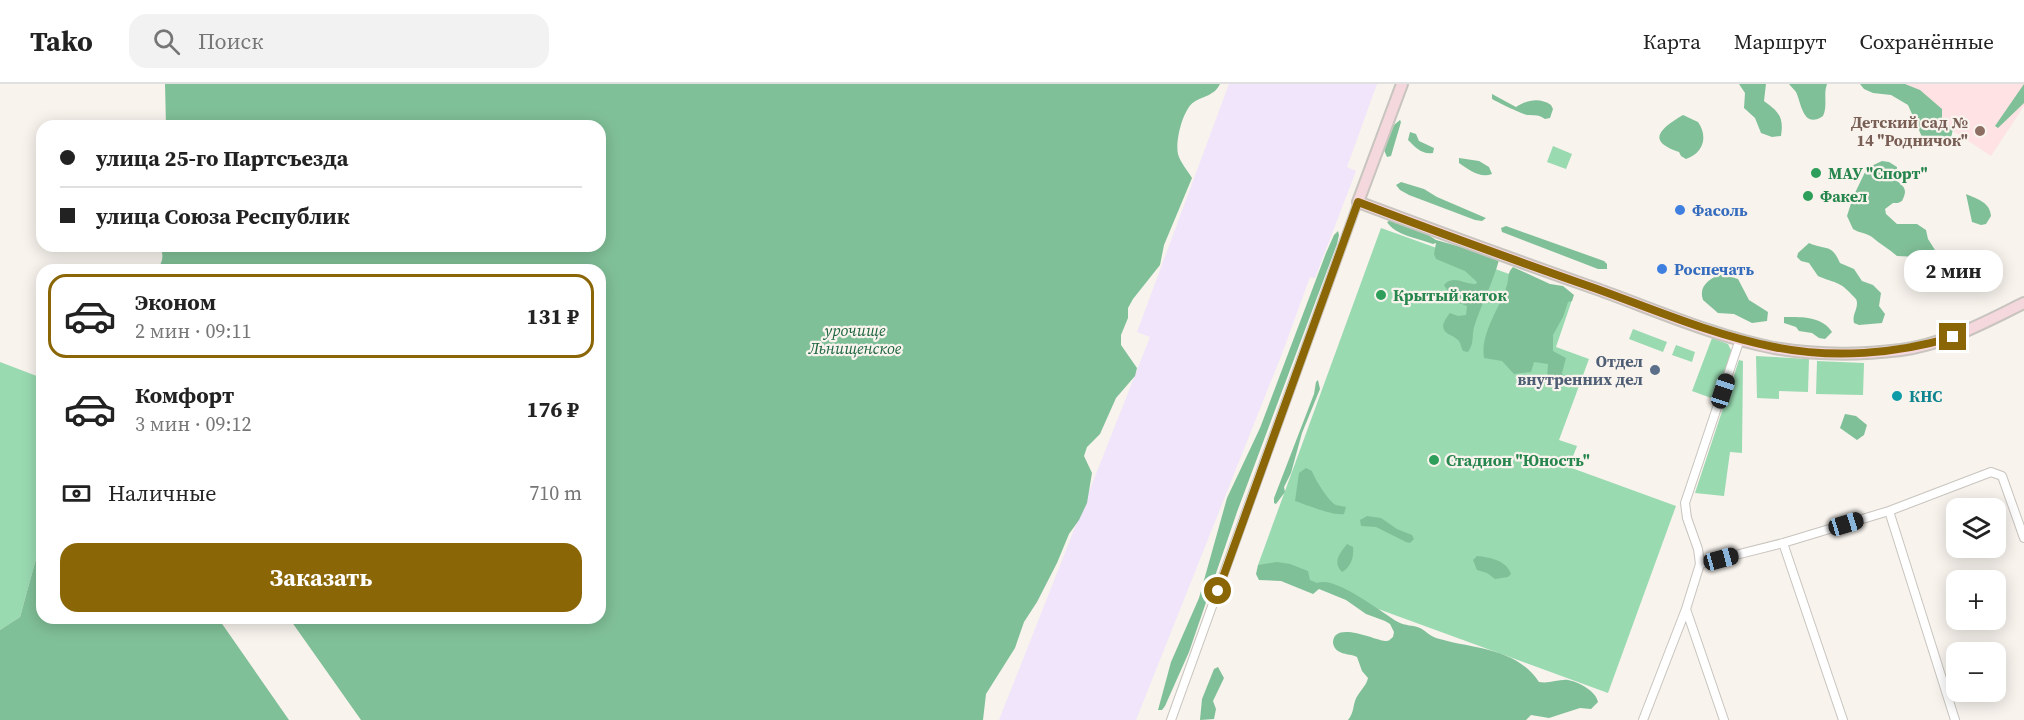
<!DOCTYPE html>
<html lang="ru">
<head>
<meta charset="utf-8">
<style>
  :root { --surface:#fff; --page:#f2f2f2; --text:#222; --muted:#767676; --line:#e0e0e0; --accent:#8b6606 }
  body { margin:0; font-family:"Source Serif 4",serif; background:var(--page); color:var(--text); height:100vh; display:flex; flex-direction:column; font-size:22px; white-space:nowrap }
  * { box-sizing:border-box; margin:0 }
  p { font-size:20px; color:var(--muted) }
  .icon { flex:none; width:33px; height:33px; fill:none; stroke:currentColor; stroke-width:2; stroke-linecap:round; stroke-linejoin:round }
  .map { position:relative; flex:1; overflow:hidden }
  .side { position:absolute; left:36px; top:180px; width:570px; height:360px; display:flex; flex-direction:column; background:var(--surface); border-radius:18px; box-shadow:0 3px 15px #0003 }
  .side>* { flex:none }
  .top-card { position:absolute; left:36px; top:36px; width:570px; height:132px; border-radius:18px; box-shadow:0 3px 15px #0003; display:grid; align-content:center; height:132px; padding:0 24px; background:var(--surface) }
  .tools { position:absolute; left:1946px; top:414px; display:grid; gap:12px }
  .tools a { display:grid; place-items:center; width:60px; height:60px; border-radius:12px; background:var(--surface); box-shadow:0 3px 15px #0003; font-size:30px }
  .end { position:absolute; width:27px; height:27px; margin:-14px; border:8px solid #8b6606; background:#fff; box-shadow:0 0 0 3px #fff }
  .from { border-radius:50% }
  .bubble { position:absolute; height:42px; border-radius:18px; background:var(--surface); box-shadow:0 3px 15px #0003; font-size:20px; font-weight:700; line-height:42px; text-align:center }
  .car { position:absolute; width:18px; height:36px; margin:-18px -9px; border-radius:8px; box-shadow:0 0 4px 2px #0007; background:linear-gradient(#222 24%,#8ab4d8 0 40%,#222 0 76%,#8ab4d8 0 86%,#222 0) }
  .top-card b { display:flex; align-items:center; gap:21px; height:57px; font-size:22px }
  .top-card b+b { border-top:2px solid var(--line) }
  .top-card i { width:15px; height:15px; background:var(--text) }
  ul { padding:10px 0 0; list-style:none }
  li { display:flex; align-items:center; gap:18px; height:84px; margin:0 12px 9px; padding:0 12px; border:3px solid transparent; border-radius:18px }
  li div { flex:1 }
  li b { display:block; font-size:22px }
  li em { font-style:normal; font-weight:700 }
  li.current { border-color:var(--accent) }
  li>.icon { width:54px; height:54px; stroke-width:1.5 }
  .pay { display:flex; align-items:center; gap:15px; height:66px; padding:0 24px; font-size:22px }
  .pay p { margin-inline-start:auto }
  .cta { display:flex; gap:12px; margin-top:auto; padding:12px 24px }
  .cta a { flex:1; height:69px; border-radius:18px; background:var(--accent); color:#fff; font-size:24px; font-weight:700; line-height:69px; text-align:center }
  header { display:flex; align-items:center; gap:36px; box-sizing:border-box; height:84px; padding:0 30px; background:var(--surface); border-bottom:2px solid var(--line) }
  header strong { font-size:28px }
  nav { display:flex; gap:33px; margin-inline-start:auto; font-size:21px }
  .search { width:420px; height:54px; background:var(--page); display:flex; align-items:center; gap:15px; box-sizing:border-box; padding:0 21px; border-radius:18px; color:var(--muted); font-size:22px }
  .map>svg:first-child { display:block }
  .industrial { fill:#f0e5fa }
  .education { fill:#fee2e4 }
  .green { fill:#99dab1 }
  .forest { fill:#80c098 }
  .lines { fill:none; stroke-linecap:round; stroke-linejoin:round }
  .street-casing { stroke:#c8c4be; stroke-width:10 }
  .secondary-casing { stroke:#c8c4be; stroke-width:14 }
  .street { stroke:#fff; stroke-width:8 }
  .secondary { stroke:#f5d7de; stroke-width:10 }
  .route { stroke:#8b6606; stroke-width:8 }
  .education-dot { fill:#8d6e63; stroke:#f8f3ed; stroke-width:2 }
  .leisure-dot { fill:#2e9e5b; stroke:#f8f3ed; stroke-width:2 }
  .shop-dot { fill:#3f7fe0; stroke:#f8f3ed; stroke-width:2 }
  .service-dot { fill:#5c6f8a; stroke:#f8f3ed; stroke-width:2 }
  .culture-dot { fill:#0f9aa8; stroke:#f8f3ed; stroke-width:2 }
  .labels { text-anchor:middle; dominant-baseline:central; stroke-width:4.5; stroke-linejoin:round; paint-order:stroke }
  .education-label { font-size:16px; font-weight:bold; fill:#785e54; stroke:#f8f3ed; text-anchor:end }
  .leisure-label { font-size:16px; font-weight:bold; fill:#27864d; stroke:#f8f3ed; text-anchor:start }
  .shop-label { font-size:16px; font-weight:bold; fill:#366cbe; stroke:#f8f3ed; text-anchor:start }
  .park-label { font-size:16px; font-style:italic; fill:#1d653f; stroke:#f8f3ed }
  .service-label { font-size:16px; font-weight:bold; fill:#4e5e75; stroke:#f8f3ed; text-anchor:end }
  .culture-label { font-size:16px; font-weight:bold; fill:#0d838f; stroke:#f8f3ed; text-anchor:start }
</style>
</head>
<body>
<header>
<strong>Tako</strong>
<div class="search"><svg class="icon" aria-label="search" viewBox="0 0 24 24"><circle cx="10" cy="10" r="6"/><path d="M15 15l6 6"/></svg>Поиск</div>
<nav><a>Карта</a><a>Маршрут</a><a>Сохранённые</a></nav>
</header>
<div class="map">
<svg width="2024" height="636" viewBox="0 0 2024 636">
  <rect width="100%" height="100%" fill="#f8f3ed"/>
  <path class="industrial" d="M1229 0H1377L1347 83 1356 87 1315 194 1310 193 1283 267 1136 636H999L1150 253 1137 248Z"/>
  <path class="education" d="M1882 0H2024V22L1991 72Z"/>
  <path class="green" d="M1553 62 1572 70 1566 85 1547 78Z
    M1381 144 1573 213 1556 263 1589 275 1559 356 1577 362 1569 383 1676 422 1608 609 1258 481Z
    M1633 245 1667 258 1663 268 1629 255Z
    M1712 254 1728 260 1732 268 1714 315 1692 307Z
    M1676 261 1695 268 1692 278 1672 271Z
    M1756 272 1809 275 1808 308 1779 307V315L1757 314Z
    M1739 276 1743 277 1742 369 1730 368 1724 412 1695 409Z
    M1817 277 1864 279 1863 311 1816 310Z
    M0 278 42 294V453L20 533 0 546Z"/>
  <path class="forest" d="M165 0H1220C1214 12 1205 11 1194 18 1183 25 1175 57 1178 70 1180 78 1188 87 1192 94L1164 161 1160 181 1133 215 1128 224V234L1121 251V261L1137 284 1135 292 1116 314 1100 350 1087 363 1084 372 1092 389 1087 419 1079 436 1069 450 1057 479 1037 518 1024 538 1015 564 986 610 983 636H361L289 534H600V186H157C163 177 164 172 160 162H600V42H166Z
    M1739 0H1766L1764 17C1779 28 1784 33 1781 52L1772 53 1761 49 1755 34 1744 24 1745 9Z
    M1789 0H1827C1823 11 1828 21 1823 32 1803 46 1801 18 1796 8 1794 5 1791 3 1789 0Z
    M1860 0H1905L1920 6 1942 25V36L1953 45 1951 54 1944 61 1925 57 1922 53 1908 21 1891 11 1873 9 1864 5Z
    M2024 0V19L1998 44 1995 42Z
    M1492 10 1516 23C1526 16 1540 13 1551 21L1553 25 1550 34 1545 35C1538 30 1536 32 1527 31 1522 30 1497 18 1492 15Z
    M1683 31 1698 38C1708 52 1704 69 1686 75L1681 72 1679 68C1645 57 1661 44 1683 31Z
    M1400 36 1401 38 1391 72 1387 73 1384 66 1394 41Z
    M1410 48 1416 50 1419 57 1434 64 1433 69C1422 71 1415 63 1408 56Z
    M1459 74 1479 77 1489 83 1492 90C1480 95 1468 85 1459 79Z
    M1882 77 1889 78 1897 83V97C1906 104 1907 107 1902 117L1898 119H1893L1885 125 1886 130 1897 140H1917L1926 146 1928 155 1935 166 1932 176 1926 179 1919 173 1897 172C1889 165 1880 160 1872 153 1867 149 1859 149 1853 145L1847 132 1853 113 1867 84Z
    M1401 98 1424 105 1437 113 1486 134 1482 137 1475 136 1409 111 1400 106 1396 101Z
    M1966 110C1977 115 1990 118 1991 132L1986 140 1981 141 1972 138Z
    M1391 136 1419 145 1436 156 1493 172 1499 176C1493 198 1482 219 1475 240 1471 250 1475 259 1468 268L1463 267C1461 264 1461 260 1459 257 1452 249 1433 250 1450 229L1458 232 1466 231 1467 222 1454 217 1444 201C1454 190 1464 201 1476 200L1477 198 1465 187 1436 175 1434 170 1436 159 1433 160C1418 154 1396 152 1387 138Z
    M1506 142 1604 177 1607 180V185H1598L1502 148 1501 144Z
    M1338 147 1339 151 1337 160 1237 428 1189 568 1165 622 1162 626H1158L1171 578 1199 514 1227 414 1260 344 1326 169 1334 151Z
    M1809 159C1827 167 1831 159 1840 179L1854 185 1862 197 1873 201 1881 209 1879 222 1885 230 1882 239 1859 241 1854 239C1852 231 1857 227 1857 219 1857 215 1855 214 1852 211 1840 197 1834 199 1818 192L1809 179 1801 177 1797 173 1798 169Z
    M1513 183 1550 200 1563 202 1574 211 1572 217 1568 218 1563 233 1553 251V267L1566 274 1562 289 1565 300 1557 308 1554 307 1547 294 1548 280 1534 278 1531 288 1514 290 1502 277 1484 274C1480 249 1500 224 1507 201 1509 194 1507 189 1513 183Z
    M1722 190 1738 195 1749 216 1768 228 1767 237 1752 239 1734 230 1718 229 1703 216C1698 202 1710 194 1722 190Z
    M1784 233C1801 233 1822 232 1832 248L1825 255 1819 254 1812 249 1799 247 1796 243 1784 239Z
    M1318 296 1320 305 1302 349 1291 389 1284 403 1285 408 1276 420 1274 419V414L1314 310 1316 298Z
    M1845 330 1856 332 1867 341 1864 351 1857 356 1840 344Z
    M1306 384 1312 387C1314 394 1329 418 1336 421 1339 422 1343 422 1346 423L1344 430C1333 432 1307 421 1295 417L1299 389Z
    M1367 432 1381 434 1397 445 1412 451 1414 455 1410 459 1406 458 1376 443 1361 442 1360 436Z
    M42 453V534H218L289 636H0V546L20 533Z
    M1347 460 1353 463C1354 473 1351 483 1342 488 1332 478 1340 469 1347 460Z
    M1477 472C1490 473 1507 477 1511 490L1508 493 1495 495 1487 489 1477 486 1473 476Z
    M1277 478 1290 480 1308 487 1310 496 1317 499C1335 491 1381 528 1398 538 1405 542 1413 541 1420 544 1426 547 1430 552 1436 554 1472 565 1516 563 1539 598 1549 600 1559 595 1568 596 1579 598 1596 607 1598 618L1591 625 1580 624 1549 634 1531 631 1526 636H1348C1353 630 1353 624 1355 617 1358 608 1366 603 1368 594L1362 587 1357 573C1351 570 1344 571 1338 567 1335 565 1334 563 1333 559 1333 536 1375 556 1385 557 1390 557 1389 556 1393 553L1394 548 1390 540 1385 537 1366 530 1346 516 1319 505 1313 510 1281 497 1259 496 1256 490 1258 481Z
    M1218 583 1224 594 1213 617 1216 625 1214 635 1200 636 1202 615 1214 585Z"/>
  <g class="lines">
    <g class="street-casing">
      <path id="street" d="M1889 427 1955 636
        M1783 459 1843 636
        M1700 480 1783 459 1889 427 1991 388 2002 392 2024 454
        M1686 525 1724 636
        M1171 636 1358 118
        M1643 636 1686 525 1700 480 1698 465 1687 434 1685 419 1740 255"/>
    </g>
    <g class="secondary-casing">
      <path id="secondary" d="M1402 0 1358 118C1438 148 1517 177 1597 205 1655 226 1714 252 1774 264 1815 271 1860 271 1901 266 1946 260 1985 238 2024 219"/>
    </g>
    <use href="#street" class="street"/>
    <use href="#secondary" class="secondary"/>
  </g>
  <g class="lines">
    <path class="route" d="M1218 507 1358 118C1437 148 1517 177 1597 205 1655 226 1713 251 1774 263 1833 275 1896 270 1953 253"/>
  </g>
  <circle class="education-dot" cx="1980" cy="47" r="6"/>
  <g class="leisure-dot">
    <circle cx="1816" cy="89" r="6"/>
    <circle cx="1808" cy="112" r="6"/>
    <circle cx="1381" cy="211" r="6"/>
    <circle cx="1434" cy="376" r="6"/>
  </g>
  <g class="shop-dot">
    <circle cx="1680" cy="126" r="6"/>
    <circle cx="1662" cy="185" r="6"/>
  </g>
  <circle class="service-dot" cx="1655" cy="286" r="6"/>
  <circle class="culture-dot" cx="1897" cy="312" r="6"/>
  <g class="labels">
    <g class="education-label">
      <text x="1968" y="38">Детский сад №<tspan x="1968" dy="18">14 "Родничок"</tspan></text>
    </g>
    <g class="leisure-label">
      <text x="1828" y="89">МАУ "Спорт"</text>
      <text x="1820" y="112">Факел</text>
      <text x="1393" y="211">Крытый каток</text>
      <text x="1446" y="376">Стадион "Юность"</text>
    </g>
    <g class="shop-label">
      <text x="1692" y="126">Фасоль</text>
      <text x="1674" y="185">Роспечать</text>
    </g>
    <g class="park-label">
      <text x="855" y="246">урочище<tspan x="855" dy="18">Льнищенское</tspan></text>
    </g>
    <g class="service-label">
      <text x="1643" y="277">Отдел<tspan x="1643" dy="18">внутренних дел</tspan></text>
    </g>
    <g class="culture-label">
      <text x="1909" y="312">КНС</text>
    </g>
  </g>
</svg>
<div class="tools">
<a><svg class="icon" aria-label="layers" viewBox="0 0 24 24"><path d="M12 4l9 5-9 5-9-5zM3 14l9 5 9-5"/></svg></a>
<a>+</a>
<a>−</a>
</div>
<i class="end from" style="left:1218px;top:507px"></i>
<i class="end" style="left:1953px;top:253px"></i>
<div class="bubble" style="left:1904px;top:166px;width:99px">2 мин</div>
<i class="car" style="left:1723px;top:307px;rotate:18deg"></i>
<i class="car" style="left:1846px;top:440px;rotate:73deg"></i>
<i class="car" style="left:1721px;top:475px;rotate:75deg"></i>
<div class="top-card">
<b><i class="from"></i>улица 25-го Партсъезда</b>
<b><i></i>улица Союза Республик</b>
</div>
<section class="side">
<ul>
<li class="current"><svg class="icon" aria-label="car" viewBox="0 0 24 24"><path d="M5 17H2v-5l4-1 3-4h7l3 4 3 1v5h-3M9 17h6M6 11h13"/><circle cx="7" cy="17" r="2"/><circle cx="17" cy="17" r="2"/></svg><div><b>Эконом</b><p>2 мин · 09:11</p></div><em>131 ₽</em></li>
<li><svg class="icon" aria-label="car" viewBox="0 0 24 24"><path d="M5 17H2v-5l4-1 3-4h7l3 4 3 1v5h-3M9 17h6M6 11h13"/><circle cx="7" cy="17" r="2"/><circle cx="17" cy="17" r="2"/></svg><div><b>Комфорт</b><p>3 мин · 09:12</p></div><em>176 ₽</em></li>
</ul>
<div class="pay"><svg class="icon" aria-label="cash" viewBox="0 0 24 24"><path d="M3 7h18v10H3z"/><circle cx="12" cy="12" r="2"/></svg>Наличные<p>710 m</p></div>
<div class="cta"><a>Заказать</a></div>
</section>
</div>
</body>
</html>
